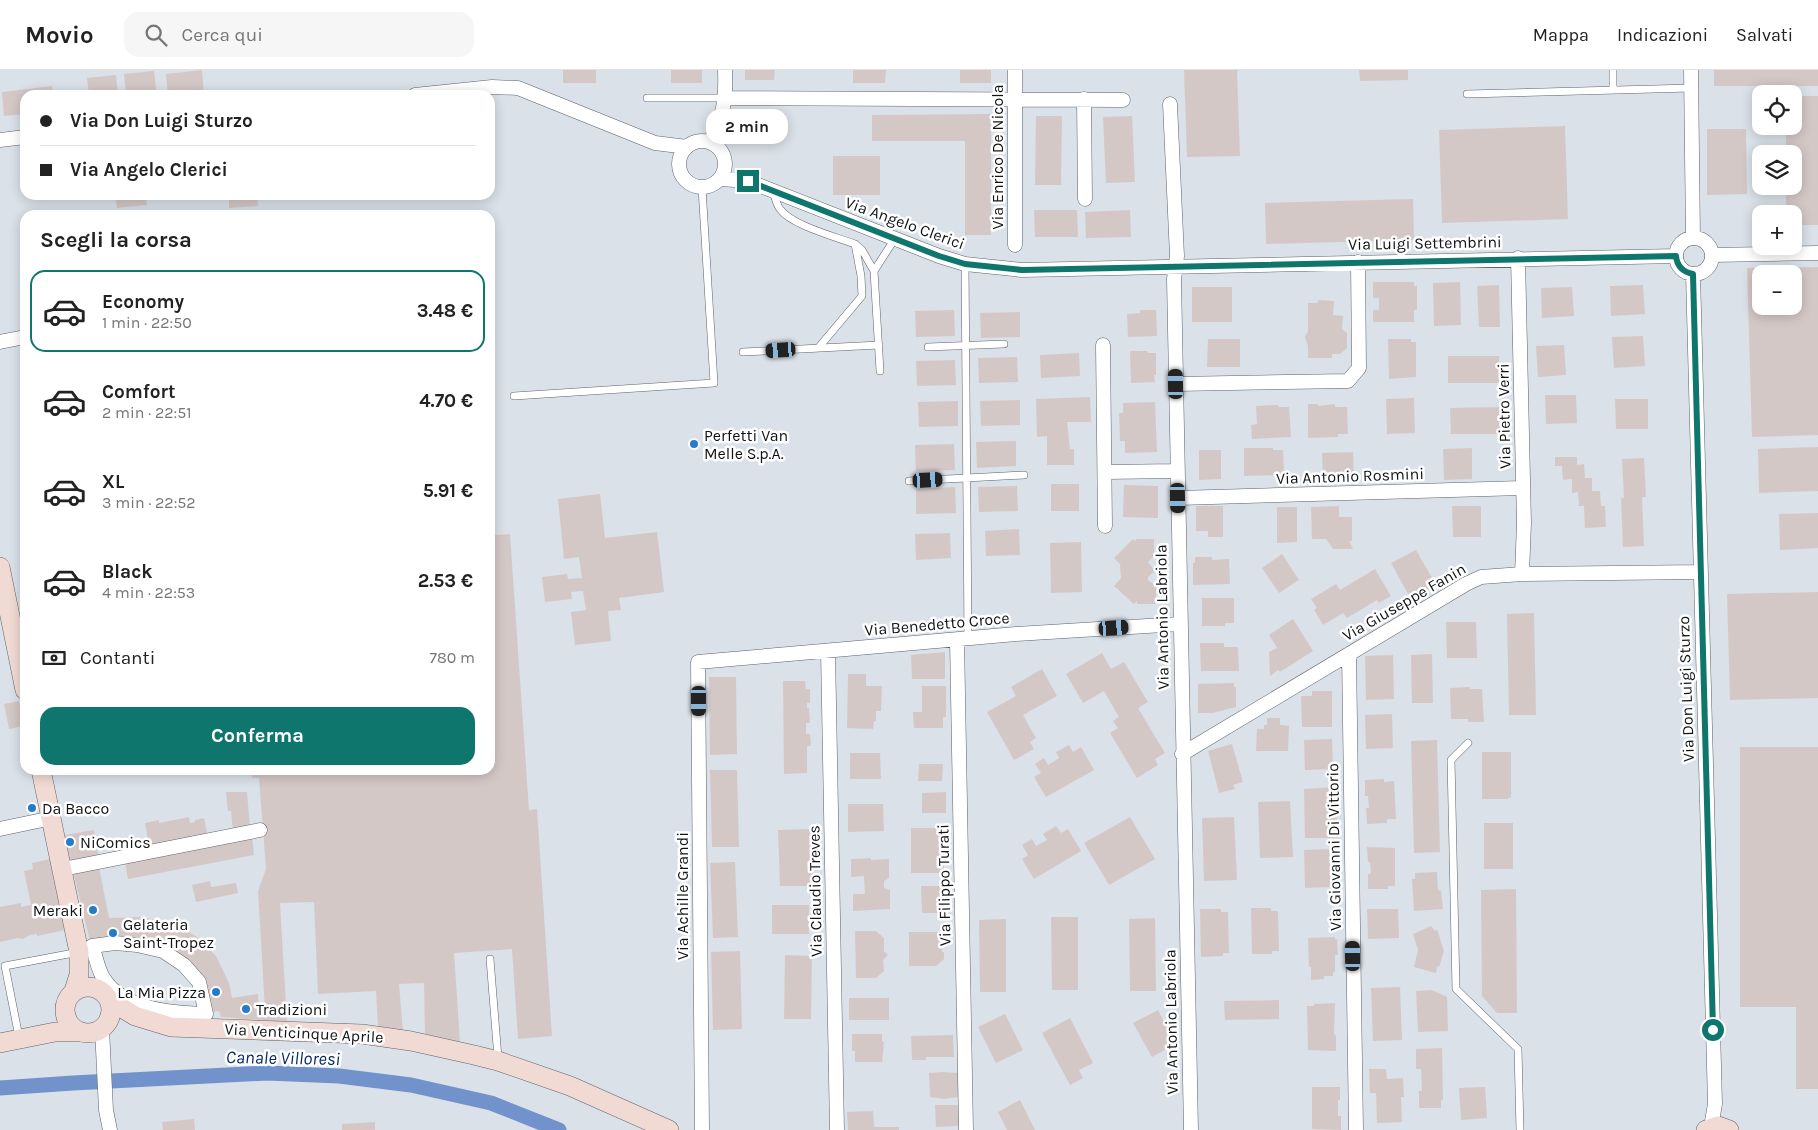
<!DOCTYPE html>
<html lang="it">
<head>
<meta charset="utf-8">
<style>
  :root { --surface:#fff; --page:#f6f6f6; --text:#222; --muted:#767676; --line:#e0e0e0; --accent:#0f766e }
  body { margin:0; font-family:Karla,sans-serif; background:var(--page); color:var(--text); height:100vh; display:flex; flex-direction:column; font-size:19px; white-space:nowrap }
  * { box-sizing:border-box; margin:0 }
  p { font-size:16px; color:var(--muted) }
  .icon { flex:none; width:28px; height:28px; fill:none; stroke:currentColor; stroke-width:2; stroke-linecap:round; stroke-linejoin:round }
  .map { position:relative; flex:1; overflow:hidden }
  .details { position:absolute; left:20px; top:140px; width:475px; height:565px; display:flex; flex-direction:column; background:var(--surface); border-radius:15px; box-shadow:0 2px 12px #0003 }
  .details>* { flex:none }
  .hud { position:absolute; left:20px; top:20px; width:475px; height:110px; border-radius:15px; box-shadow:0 2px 12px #0003; display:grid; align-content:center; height:110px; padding:0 20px; background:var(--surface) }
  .tools { position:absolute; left:1752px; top:15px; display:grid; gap:10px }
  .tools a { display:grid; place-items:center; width:50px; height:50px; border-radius:10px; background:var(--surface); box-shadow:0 2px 12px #0003; font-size:25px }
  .end { position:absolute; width:22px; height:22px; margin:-11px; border:6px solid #0f766e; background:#fff; box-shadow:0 0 0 2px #fff }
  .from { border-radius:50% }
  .bubble { position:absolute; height:35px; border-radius:15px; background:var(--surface); box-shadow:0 2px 12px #0003; font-size:16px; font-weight:700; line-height:35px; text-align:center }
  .car { position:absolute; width:15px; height:30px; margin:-15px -8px; border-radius:6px; box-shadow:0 0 4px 1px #0007; background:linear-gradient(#222 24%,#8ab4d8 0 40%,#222 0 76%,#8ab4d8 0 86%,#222 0) }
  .hud b { display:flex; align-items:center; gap:18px; height:48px; font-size:19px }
  .hud b+b { border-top:1px solid var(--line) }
  .hud i { width:12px; height:12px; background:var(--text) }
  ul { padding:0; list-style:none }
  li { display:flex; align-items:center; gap:15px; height:82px; margin:0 10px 8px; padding:0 10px; border:2px solid transparent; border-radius:15px }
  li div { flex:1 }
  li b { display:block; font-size:19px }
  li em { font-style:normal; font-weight:700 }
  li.active { border-color:var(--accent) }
  li>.icon { width:45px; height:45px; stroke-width:1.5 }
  h2 { padding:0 20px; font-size:22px; line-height:60px }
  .pay { display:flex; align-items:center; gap:12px; height:55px; padding:0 20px; font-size:19px }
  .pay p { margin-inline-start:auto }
  .cta { display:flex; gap:10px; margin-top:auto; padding:10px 20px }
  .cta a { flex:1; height:58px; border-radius:15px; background:var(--accent); color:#fff; font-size:20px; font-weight:700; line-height:58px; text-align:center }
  header { display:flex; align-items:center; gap:30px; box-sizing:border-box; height:70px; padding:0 25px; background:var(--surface); border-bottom:1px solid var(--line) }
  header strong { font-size:24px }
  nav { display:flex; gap:28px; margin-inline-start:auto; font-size:18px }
  .search { width:350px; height:45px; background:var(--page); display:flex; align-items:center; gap:12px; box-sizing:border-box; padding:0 18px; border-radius:15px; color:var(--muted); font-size:19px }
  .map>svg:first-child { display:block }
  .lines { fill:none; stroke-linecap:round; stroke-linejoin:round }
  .canal { stroke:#7292cb; stroke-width:15 }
  .building { fill:#d4c8c7; fill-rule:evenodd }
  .lane-casing { stroke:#5c6269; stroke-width:8 }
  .street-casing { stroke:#5c6269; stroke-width:15 }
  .secondary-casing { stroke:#5c6269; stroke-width:20 }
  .lane { stroke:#fff; stroke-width:7 }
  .street { stroke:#fff; stroke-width:14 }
  .secondary { stroke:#f2dad4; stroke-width:19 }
  .route { stroke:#0f766e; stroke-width:6 }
  .poi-dot { fill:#247bc9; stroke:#fff; stroke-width:2 }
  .labels { text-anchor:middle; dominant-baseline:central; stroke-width:5; stroke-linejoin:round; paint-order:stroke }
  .street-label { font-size:16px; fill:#101315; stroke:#fff }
  .poi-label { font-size:16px; fill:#101315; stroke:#fff; text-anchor:start }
  .water-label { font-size:18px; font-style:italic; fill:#06296b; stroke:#fff }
</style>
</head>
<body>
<header>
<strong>Movio</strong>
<div class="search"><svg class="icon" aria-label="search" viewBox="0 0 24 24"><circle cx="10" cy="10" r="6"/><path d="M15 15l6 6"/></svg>Cerca qui</div>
<nav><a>Mappa</a><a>Indicazioni</a><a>Salvati</a></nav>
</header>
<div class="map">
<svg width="1818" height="1060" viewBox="0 0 1818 1060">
  <rect width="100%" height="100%" fill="#dae1e8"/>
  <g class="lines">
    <path class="canal" d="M0 1018 73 1013 267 1003 339 1006 411 1015 491 1033 559 1060"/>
  </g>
  <path class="building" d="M202 0 204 25H168L166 4Z
    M563 0H596V13H563Z
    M671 0H702V13H671Z
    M745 0H775L774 10H745Z
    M853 0H886L885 13H853Z
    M960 0H991V13H960Z
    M1184 0H1237L1240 86 1187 87Z
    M1359 0H1408V10L1360 11Z
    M1714 0H1818V16H1714Z
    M154 1 157 25H126L124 4Z
    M116 5 118 25H89L87 8Z
    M52 16 53 25H25V44L4 46 2 22Z
    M1794 26H1818V155H1794V144H1786V116H1794V84H1786V56H1794Z
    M991 44V165H965V71H872V45Z
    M1036 46H1062L1061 115H1035Z
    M1132 46 1135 112 1106 113 1103 47Z
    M1565 56 1568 149 1442 153 1439 60Z
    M1707 59H1746L1747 124 1707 125Z
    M833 86H880V125H833Z
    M115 125H146L147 135 117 138Z
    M229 125H257L258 136 229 138Z
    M1413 129 1414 170 1266 174 1265 133Z
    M1034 140H1077L1078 167H1035Z
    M1130 140 1131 167 1086 168 1085 142Z
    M1818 197V365L1752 367 1747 198ZM1761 204H1794V236H1761Z
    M1373 212H1414V216H1417V240H1414V252H1373V240H1379V228H1373Z
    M1460 212 1461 255 1434 256 1433 213Z
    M1499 215 1500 257H1479L1477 216Z
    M1643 215 1645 244 1611 246 1610 216Z
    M1192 217H1232V252H1192Z
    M1572 217 1574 246 1542 248 1541 218Z
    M1319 230 1334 231 1333 245 1343 246 1342 259 1347 263V278L1340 284H1332V288H1308V276L1305 267 1308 261V233H1317Z
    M954 240 955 266 916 267 915 241Z
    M1140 240H1156L1157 266 1128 267 1127 244 1140 243Z
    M1020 242V267L981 268 980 243Z
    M1643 266 1645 296 1614 298 1612 267Z
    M1208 269H1240V297H1207Z
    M1388 269H1411V272H1416V307L1389 309Z
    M1564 275 1566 305 1538 307 1536 276Z
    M1130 281H1147L1148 283H1156V305H1154L1155 312 1131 313Z
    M1079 283 1080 306 1041 308 1040 285Z
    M1448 286H1499V313H1448Z
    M1017 287 1018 312 979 313 978 288Z
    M955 290 956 315 917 316 916 291Z
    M1545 325H1576L1577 353 1546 354Z
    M1090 327 1091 352H1067L1070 379H1074V395H1047V366L1037 367 1036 329Z
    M1414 328 1415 363 1387 364 1386 329Z
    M1615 329H1648V359H1616Z
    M1020 330V355L981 356 980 331Z
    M958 331V356L919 357 918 332Z
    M1155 332 1157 382 1125 383V371H1120L1119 343H1123V333Z
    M1308 334H1318V336L1335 334V337H1347L1348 364H1338V367L1308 368Z
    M1278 335 1279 337H1289L1291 367 1252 369 1251 355 1257 354 1256 336Z
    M1501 337 1502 364H1451L1450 338Z
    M1016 371V396L977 398 976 372Z
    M954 374 955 400 916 401 915 375Z
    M1818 377V421L1759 423 1758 379Z
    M1244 378H1273V380H1283L1284 405 1244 406Z
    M1472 378V409L1444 410 1443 379Z
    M1199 380H1221V409L1199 410Z
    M1353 382 1354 409 1323 410 1322 383Z
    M1555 387H1577V395L1584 394 1585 408H1592V421H1600L1601 436H1605L1606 457 1585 458 1584 436H1579L1578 422 1572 423V409L1563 410 1562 396H1555Z
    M1644 388 1646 427H1642L1644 476 1623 477 1621 428H1624L1622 389Z
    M490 403H491L495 465 510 464 529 740 537 739 552 966 518 969 512 879 454 883 460 972 425 964 424 913 399 914 403 962 378 957 376 921 318 924 314 832 280 833 287 952 221 947 219 941 211 943 207 919 198 900 196 902 190 895 117 870 91 875 73 802 99 797 109 848 141 847 162 851 181 857 197 867 216 886 229 913 232 928 258 924 259 940H265L258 821 266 799 259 708H252L251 700H490Z
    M1051 414H1079V441H1051Z
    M1124 415 1158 416V448L1123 447Z
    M1017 416 1018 441 979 442 978 417Z
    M955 417 956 443 916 444V419Z
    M600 424 605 468 657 462 664 522 619 528 621 540 608 541 611 571 575 575 571 542 586 540 583 521 571 522 572 529 545 532 542 507 567 504 568 509 582 508 579 487 564 489 558 429Z
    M1196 436H1223V467H1208V461H1196Z
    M1339 436V447H1352V471H1349L1353 479H1333L1326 469H1312L1311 437Z
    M1452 436H1481V467H1453Z
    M1277 437H1297V472L1277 473Z
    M1818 443V478L1780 480 1779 444Z
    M1019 459 1020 485 986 486 985 461Z
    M950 463 951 488 916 490 915 464Z
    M1133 469 1135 471 1137 469H1154V486L1148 492 1155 501 1148 507V510L1156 516V534H1137V531L1134 534 1114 516 1121 508 1120 494 1114 488Z
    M1081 472 1082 522 1051 523 1050 473Z
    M1416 480 1436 515 1411 529 1391 493Z
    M1282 484 1299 510 1279 523 1262 498Z
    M1195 487H1212V490L1229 489 1230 514 1193 515V493H1195Z
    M1375 499 1391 526 1379 533 1377 530 1347 548 1343 543 1323 555 1314 540 1317 538 1311 529 1336 514 1340 520Z
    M1818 522V628L1730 630 1727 524Z
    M1202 528H1234V553H1225V556H1202Z
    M1534 543 1536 645H1509L1507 544Z
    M1293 549 1313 581 1280 602 1278 600 1270 606 1269 582 1277 578 1269 565Z
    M1446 552H1476L1477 588H1447Z
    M1200 573H1224V577H1238L1239 601H1201Z
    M945 582V609H912L911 585Z
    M1102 583 1111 599 1124 592 1148 632 1138 638 1165 683 1155 689 1158 695 1137 708 1110 663 1118 658 1113 651 1119 647 1104 621 1083 633 1066 604Z
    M1432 584 1433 633H1412L1411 585Z
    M1393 585 1394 629 1366 630 1365 586Z
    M1042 599 1057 626 1023 645 1036 668 1030 672 1034 679 1014 690 987 642 1016 626 1011 617Z
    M848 604H866V616H882L881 641H876V651H874L873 659 847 658Z
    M709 607H736L737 684 710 685Z
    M783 611H805L806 619H810V633H807V638H809L810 653H806V664H810L811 676H807V703L784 704Z
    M1234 613V617H1236V637L1213 643H1198V614Z
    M922 616H946V647H943V658H914L913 642H922Z
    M1470 617V619H1482L1484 652H1468V649H1451L1450 618Z
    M1312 621H1332V657H1302L1301 626H1312Z
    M19 631 24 656 9 659 4 634Z
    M1392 644 1393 678 1366 679 1365 645Z
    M1267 648H1280V655L1289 656 1288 681H1256L1257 659H1264V655H1267Z
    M1332 669 1333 699 1305 700 1304 670Z
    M1437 670 1440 782 1414 783 1411 671Z
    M1232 674 1243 712 1233 715 1235 719 1219 723 1208 681Z
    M1069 675 1073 682 1081 677 1094 700 1046 727 1034 707 1041 703 1035 694 1044 688 1048 695 1059 688 1056 682Z
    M1740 677H1818V1019H1796V937H1740Z
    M1482 682H1511V727L1507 729H1482Z
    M850 683H880L881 709H850Z
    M919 694H943L942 711H918Z
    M710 700H737L739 777H712Z
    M1384 709V712L1394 711 1396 749H1387V753L1367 754 1366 738H1369L1368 726H1365V710Z
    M1335 717 1333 747 1337 748 1338 768H1305L1304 719Z
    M226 722H247L250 758 233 761 231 741H228Z
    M946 722V743H922V723Z
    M1290 731 1293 787 1260 788 1258 732Z
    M848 734H883L884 761 848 762Z
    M189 747 190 753 195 752V750L204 748 208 766 152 777 150 770H148L145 753 159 750V753Z
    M1130 747 1155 789 1109 815 1084 773Z
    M1234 747 1237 810 1204 811 1202 748Z
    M1484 753H1513V799H1484Z
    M1056 756 1061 763 1068 759 1081 781 1034 809 1022 789 1028 785 1022 775 1032 769 1036 776 1047 770 1043 764Z
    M911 758H944V803H911Z
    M812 759 814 816H780L778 760Z
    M94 760 99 788 70 793 65 765Z
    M252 766 254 785 128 809 125 791Z
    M1367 777 1395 778V816H1388V819H1368V804H1371L1370 792H1368Z
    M1329 779 1331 817 1305 818 1304 780Z
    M871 788V790L889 789V808L884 811V818L890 820V839L853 841V824H865L864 806 851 807V789Z
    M50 789 65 860 37 866V864L30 865 23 869 18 868 0 872V837L21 833V837L31 835 24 801 33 799 32 793Z
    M735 792 738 867 713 868 710 793Z
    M1437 802 1438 820 1441 821 1443 839 1414 841 1412 809H1415V803Z
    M210 811 211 817 236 813 238 823 196 832 192 815Z
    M921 816H945L946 843H922Z
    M1516 819 1517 943H1497L1482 926 1481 820Z
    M772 835H809V864H772Z
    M1251 838H1271V841H1278L1279 881H1272V884H1252Z
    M1200 839H1221V842H1228L1229 883H1223V886L1201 887Z
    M1367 839H1398L1399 868 1368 869Z
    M1051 847H1078V920H1052Z
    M1155 848 1156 921H1130L1129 849Z
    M1006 849V922H980L979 850Z
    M1431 856 1435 861 1437 859 1444 881 1439 897 1437 896 1436 903 1414 897 1418 880 1413 864Z
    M855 861H876L884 868V881L888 885 883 890 884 901 876 908H856Z
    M909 862H942V882H944V889L936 896H909Z
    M1335 867V869H1337L1338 885H1335V902H1333V906H1324V909L1311 910V897H1309L1308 868Z
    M740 881 742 959 713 960 711 882Z
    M785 885 812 886 811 949H784Z
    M1400 917 1402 970 1373 971 1371 918Z
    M1432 920 1447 927 1448 961 1418 962 1416 921Z
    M849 928H889V950H849Z
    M1279 930V949L1225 950 1224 931Z
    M1335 933 1334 964 1336 966V981L1308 980 1307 936H1314V934Z
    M1158 940 1176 974 1152 987 1133 953Z
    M1005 944 1023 980 996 993 978 957Z
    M1070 948 1093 993 1079 1000 1083 1008 1070 1015 1042 963Z
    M852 964H882V971L884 972 882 992H855V981H852Z
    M953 965 954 987H926V990H912L911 966Z
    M1442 978 1443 1030H1441V1038H1419V1021H1422L1421 999H1416V979Z
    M1369 999H1386L1387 1009 1403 1008 1404 1027H1401L1402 1052 1377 1053 1376 1023H1370Z
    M943 1002 958 1003V1027L944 1029 930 1027 929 1003Z
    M1312 1017H1340V1030H1338V1046H1341V1060L1312 1059Z
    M1485 1017 1487 1048 1461 1050 1459 1018Z
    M1020 1030 1035 1060H1007L998 1042Z
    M935 1035H959V1056L936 1057Z
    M873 1041 874 1057H899V1060H848L847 1042Z
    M194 1049 195 1060H163L162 1052Z
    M375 1052V1060H342V1054Z"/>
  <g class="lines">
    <g class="lane-casing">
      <path id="lane" d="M1613 0V20
        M1467 24 1691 18
        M647 28H725
        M773 121C775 127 776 134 780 139 791 155 836 167 855 174L862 180 874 201 894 170
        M965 194 968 568
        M874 201 880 301
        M819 277 862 226 861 206 855 174
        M928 277 1004 274
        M743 282 879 275
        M514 326 714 313 702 118
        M909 411 1024 405
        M1468 673 1451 690 1456 919 1518 979 1520 1060
        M490 889 498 988
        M19 967 5 896 79 882"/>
    </g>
    <g class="street-casing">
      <path id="street" d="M1691 0 1693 168
        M415 25 492 17 518 18 655 73 687 77
        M725 28 1123 30
        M1084 29 1085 129
        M1170 34 1177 186 1174 209 1191 1060
        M0 70 25 67
        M679 94a23 23 0 1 1 46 0a23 23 0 1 1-46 0Z
        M710 72C724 47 726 28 725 0
        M721 109 748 111 939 186 965 194 1022 200 1676 186
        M1676 186a18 18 0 1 1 36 0a18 18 0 1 1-36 0Z
        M1015 175V0
        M1712 185 1818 183
        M1518 188 1524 453 1522 504
        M1693 204 1715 1034 1711 1057
        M0 272 25 267
        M1103 275 1105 456
        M1176 314 1348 311 1359 298 1358 192
        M1105 402 1177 401
        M1178 428 1522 418
        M957 570 966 1060
        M828 581 837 1060
        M1349 584 1356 1060
        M1182 684 1466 514 1481 507 1522 504 1700 502
        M0 759 52 748
        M63 799 260 760
        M115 873 137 875 163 881 184 895 199 912 206 944C174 943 123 940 104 909 98 901 96 886 92 876Z
        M102 959 106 1040 110 1060
        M702 1060 698 592 1016 564 1180 554"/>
    </g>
    <g class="secondary-casing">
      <path id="secondary" d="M0 497 25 620
        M41 700 79 882V905L74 921
        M65 940a23 23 0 1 1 46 0a23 23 0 1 1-46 0Z
        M109 930 135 946 171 957 362 964 411 971 474 985 498 991 570 1016 669 1060
        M0 973 55 962H77
        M1706 1060 1718 1056 1729 1060"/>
    </g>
    <use href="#lane" class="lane"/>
    <use href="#street" class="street"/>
    <use href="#secondary" class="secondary"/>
  </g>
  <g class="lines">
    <path class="route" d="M748 111 939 186 965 194 1022 200 1676 186C1677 196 1683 202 1693 204L1713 960"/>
  </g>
  <g class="poi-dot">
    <circle cx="694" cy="374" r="5"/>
    <circle cx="32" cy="738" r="5"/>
    <circle cx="70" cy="772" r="5"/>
    <circle cx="93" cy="840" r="5"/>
    <circle cx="113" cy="863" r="5"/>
    <circle cx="216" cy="922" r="5"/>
    <circle cx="246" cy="939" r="5"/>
  </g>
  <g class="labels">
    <g class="street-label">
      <text transform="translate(997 87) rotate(-90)">Via Enrico De Nicola</text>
      <text transform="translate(905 153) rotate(20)">Via Angelo Clerici</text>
      <text transform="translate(1425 173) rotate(-1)">Via Luigi Settembrini</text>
      <text transform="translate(1504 346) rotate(-91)">Via Pietro Verri</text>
      <text transform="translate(1350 406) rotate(-2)">Via Antonio Rosmini</text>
      <text transform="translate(1404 532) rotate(-30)">Via Giuseppe Fanin</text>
      <text transform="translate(1162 547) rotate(-91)">Via Antonio Labriola</text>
      <text transform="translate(937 554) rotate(-5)">Via Benedetto Croce</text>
      <text transform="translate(1686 619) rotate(-92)">Via Don Luigi Sturzo</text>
      <text transform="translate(1334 777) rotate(-91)">Via Giovanni Di Vittorio</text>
      <text transform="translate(944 815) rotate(-91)">Via Filippo Turati</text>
      <text transform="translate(815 821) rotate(-91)">Via Claudio Treves</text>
      <text transform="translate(682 826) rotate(-90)">Via Achille Grandi</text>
      <text transform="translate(1171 952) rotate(-91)">Via Antonio Labriola</text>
      <text transform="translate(304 963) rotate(3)">Via Venticinque Aprile</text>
    </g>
    <g class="poi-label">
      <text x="704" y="365">Perfetti Van<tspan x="704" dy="18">Melle S.p.A.</tspan></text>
      <text x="42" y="738">Da Bacco</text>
      <text x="80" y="772">NiComics</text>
      <text x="83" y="840" text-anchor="end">Meraki</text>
      <text x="123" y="854">Gelateria<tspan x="123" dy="18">Saint-Tropez</tspan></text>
      <text x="206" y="922" text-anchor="end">La Mia Pizza</text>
      <text x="256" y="939">Tradizioni</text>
    </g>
    <g class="water-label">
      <text transform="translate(283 988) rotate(1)">Canale Villoresi</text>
    </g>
  </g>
</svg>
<div class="tools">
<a><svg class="icon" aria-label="locate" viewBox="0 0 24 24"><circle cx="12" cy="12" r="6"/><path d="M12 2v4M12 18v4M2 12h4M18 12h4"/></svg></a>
<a><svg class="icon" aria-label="layers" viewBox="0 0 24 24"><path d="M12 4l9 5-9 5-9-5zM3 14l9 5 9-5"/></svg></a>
<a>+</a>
<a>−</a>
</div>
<i class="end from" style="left:1713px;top:960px"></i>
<i class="end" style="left:748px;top:111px"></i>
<div class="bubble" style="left:706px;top:39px;width:82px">2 min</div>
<i class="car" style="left:781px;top:280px;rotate:266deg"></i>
<i class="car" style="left:1176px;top:314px;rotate:359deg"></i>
<i class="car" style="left:928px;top:410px;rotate:87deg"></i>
<i class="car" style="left:1178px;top:428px;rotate:179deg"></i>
<i class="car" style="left:1114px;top:558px;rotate:86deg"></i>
<i class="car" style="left:699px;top:631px;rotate:180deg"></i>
<i class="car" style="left:1353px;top:886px;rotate:359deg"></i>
<div class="hud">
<b><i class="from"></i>Via Don Luigi Sturzo</b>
<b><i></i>Via Angelo Clerici</b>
</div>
<section class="details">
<h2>Scegli la corsa</h2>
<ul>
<li class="active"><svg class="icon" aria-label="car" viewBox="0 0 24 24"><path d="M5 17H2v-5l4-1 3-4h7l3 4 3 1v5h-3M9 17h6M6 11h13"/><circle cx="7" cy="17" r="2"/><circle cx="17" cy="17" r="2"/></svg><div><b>Economy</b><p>1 min · 22:50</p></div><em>3.48 €</em></li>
<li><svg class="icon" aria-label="car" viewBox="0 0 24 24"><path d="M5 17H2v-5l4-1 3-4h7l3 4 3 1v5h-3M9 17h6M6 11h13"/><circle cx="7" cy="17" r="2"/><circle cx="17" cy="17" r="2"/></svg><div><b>Comfort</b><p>2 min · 22:51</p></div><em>4.70 €</em></li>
<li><svg class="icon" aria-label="car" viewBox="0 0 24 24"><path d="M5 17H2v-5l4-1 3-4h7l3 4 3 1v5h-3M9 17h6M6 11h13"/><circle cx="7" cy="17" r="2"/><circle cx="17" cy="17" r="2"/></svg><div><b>XL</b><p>3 min · 22:52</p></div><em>5.91 €</em></li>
<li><svg class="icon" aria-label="car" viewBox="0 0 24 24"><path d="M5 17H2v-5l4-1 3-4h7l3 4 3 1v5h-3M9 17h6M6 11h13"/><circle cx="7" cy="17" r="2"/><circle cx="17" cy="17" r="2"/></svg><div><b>Black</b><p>4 min · 22:53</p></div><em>2.53 €</em></li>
</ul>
<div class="pay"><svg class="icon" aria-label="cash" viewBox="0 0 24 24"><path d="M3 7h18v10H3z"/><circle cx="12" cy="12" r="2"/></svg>Contanti<p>780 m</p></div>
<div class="cta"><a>Conferma</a></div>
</section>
</div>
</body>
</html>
